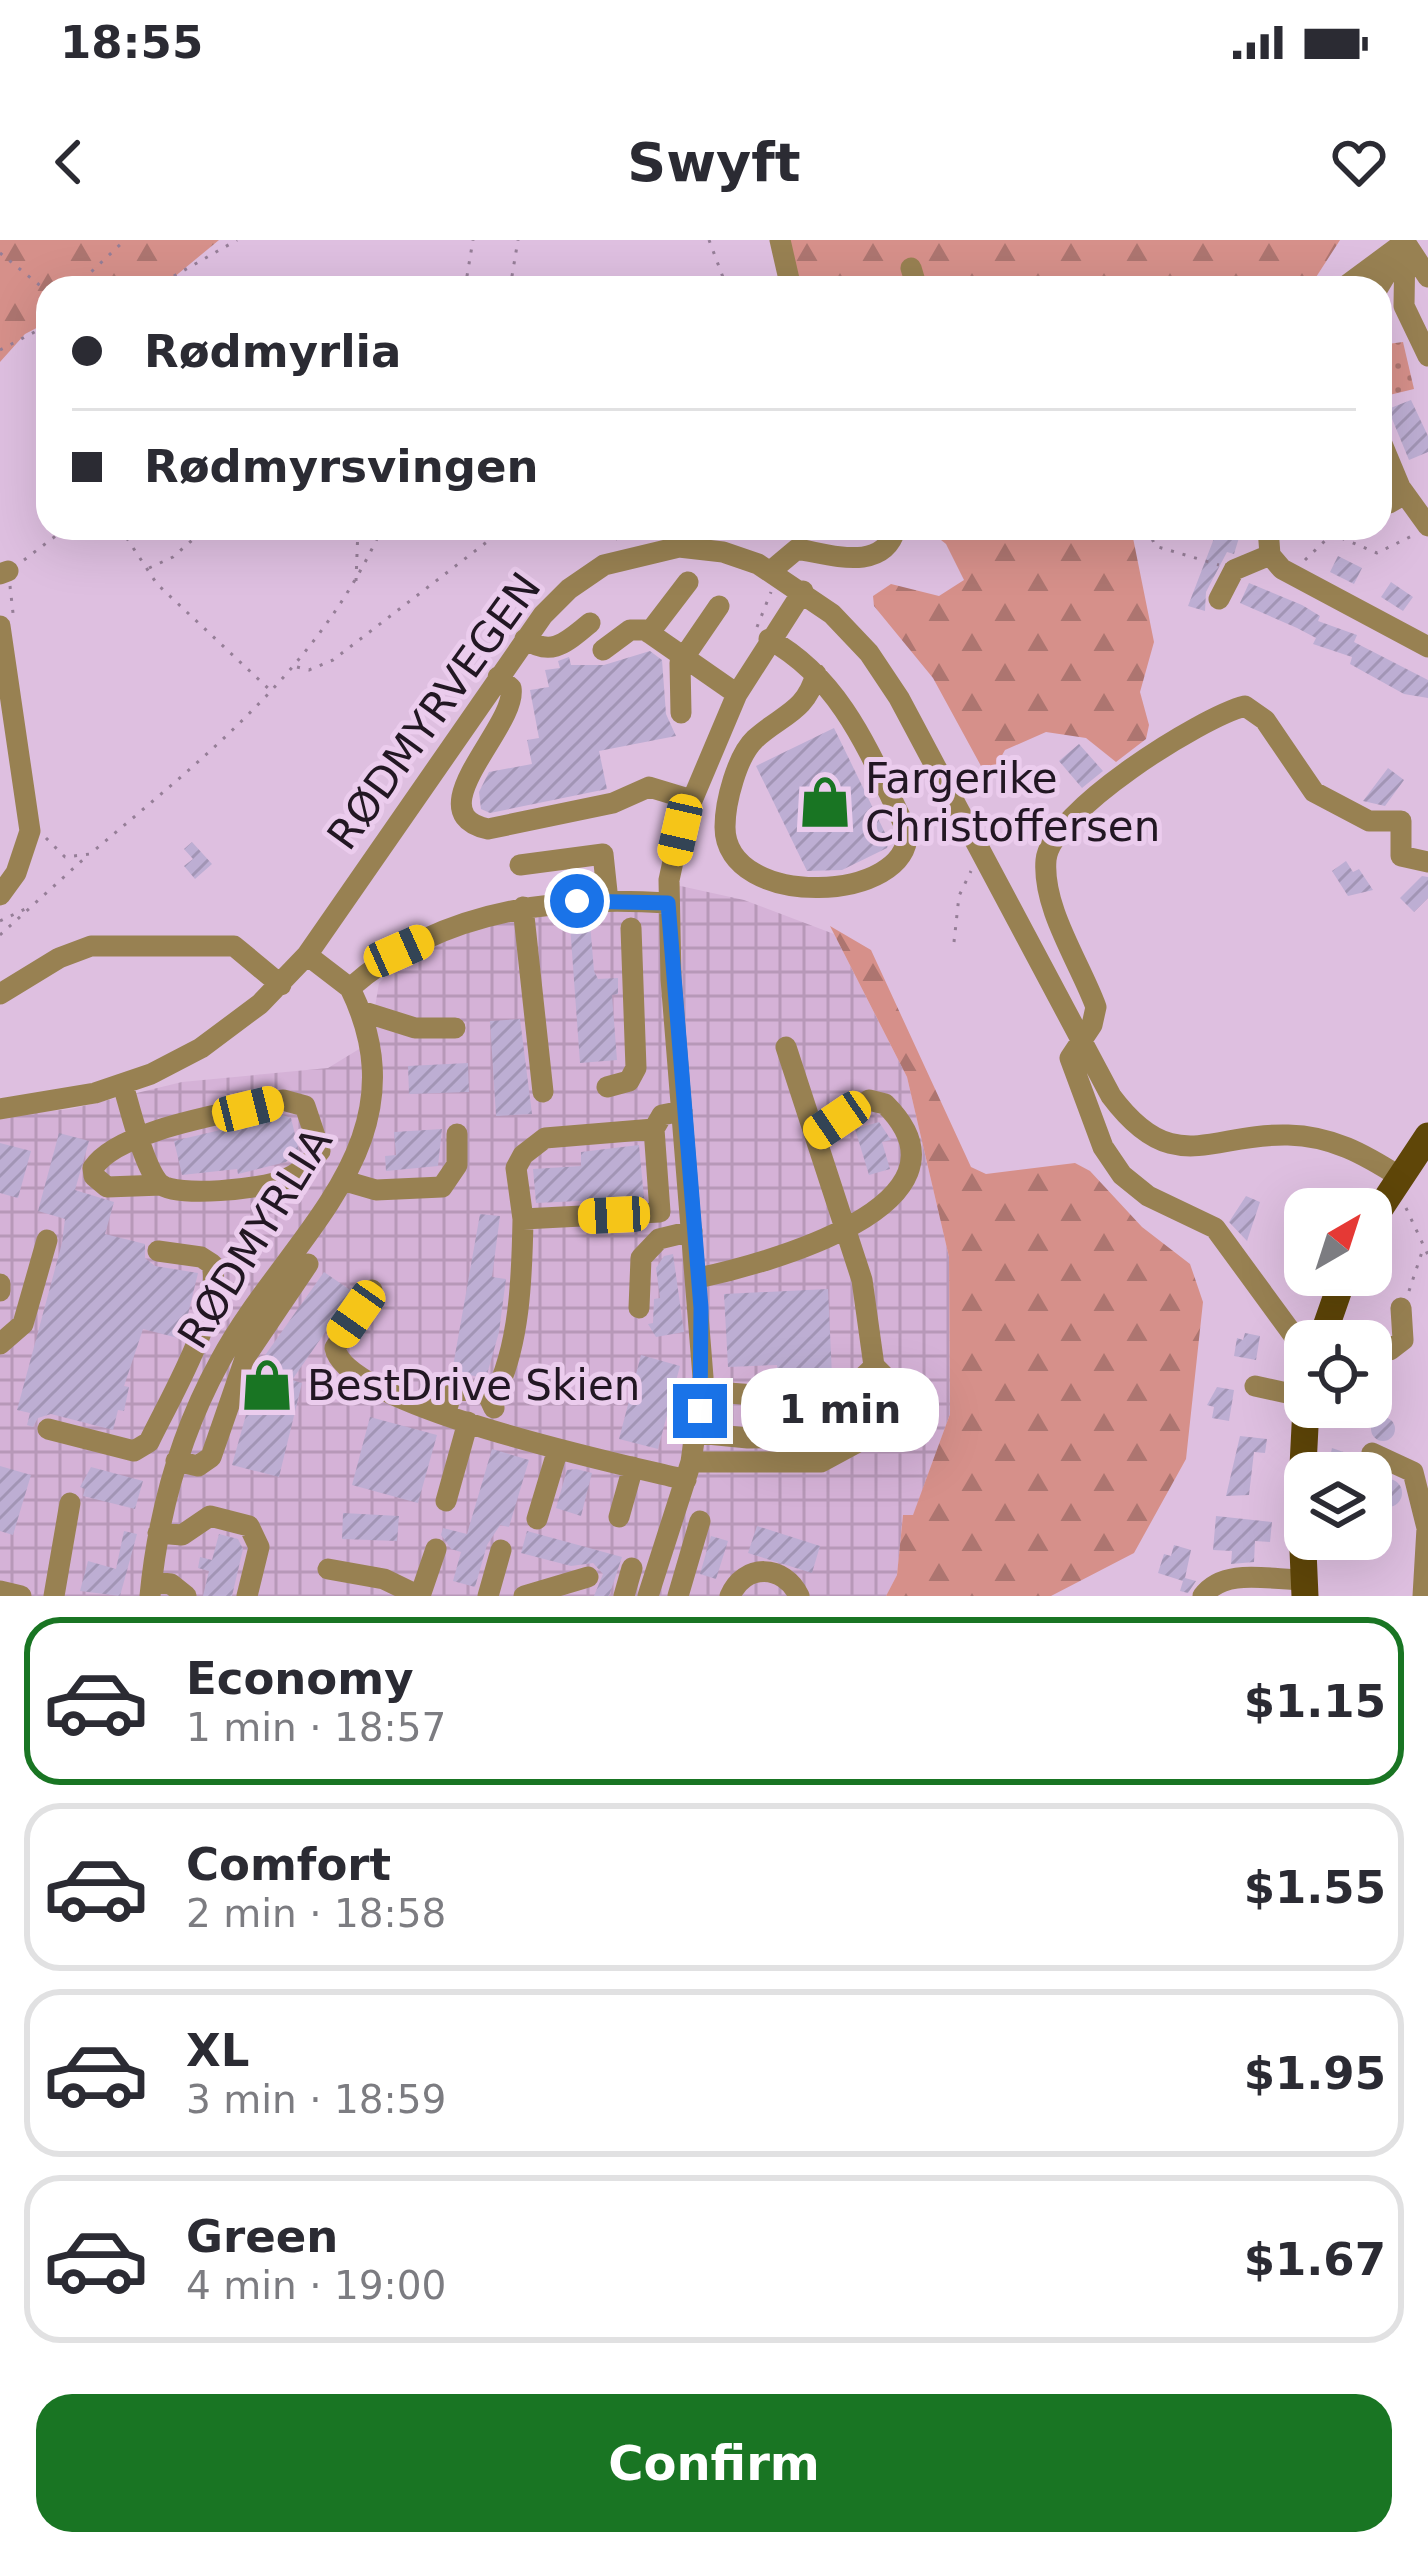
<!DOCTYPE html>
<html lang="en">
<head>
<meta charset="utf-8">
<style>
  :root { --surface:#fff; --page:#f7f7f7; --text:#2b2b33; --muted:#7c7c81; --line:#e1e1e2; --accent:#197523 }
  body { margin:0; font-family:"DejaVu Sans",sans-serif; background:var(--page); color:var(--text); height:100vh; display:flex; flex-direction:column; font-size:45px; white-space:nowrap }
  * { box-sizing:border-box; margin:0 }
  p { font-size:39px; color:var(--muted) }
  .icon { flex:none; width:66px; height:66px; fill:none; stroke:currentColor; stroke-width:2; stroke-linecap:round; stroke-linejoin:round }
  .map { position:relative; height:1356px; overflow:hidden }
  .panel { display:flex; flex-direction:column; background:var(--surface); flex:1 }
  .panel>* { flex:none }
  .banner { position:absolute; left:36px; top:36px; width:1356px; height:264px; border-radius:36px; box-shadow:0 12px 48px #0002; display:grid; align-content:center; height:264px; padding:0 36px; background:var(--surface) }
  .needle { width:78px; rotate:39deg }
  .tools { position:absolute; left:1284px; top:948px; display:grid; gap:24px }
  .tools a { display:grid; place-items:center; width:108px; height:108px; border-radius:24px; background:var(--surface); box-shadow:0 12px 48px #0002; font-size:60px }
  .end { position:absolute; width:54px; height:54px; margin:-27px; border:15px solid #1a73e8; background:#fff; box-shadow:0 0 0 6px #fff }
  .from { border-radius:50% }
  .bubble { position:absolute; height:84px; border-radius:36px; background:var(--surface); box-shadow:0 12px 48px #0002; font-size:39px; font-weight:600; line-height:84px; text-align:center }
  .car { position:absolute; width:36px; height:72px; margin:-36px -18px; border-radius:15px; box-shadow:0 0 9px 3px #0007; background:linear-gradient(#f5c518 24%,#345 0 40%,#f5c518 0 76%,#345 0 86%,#f5c518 0) }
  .banner b { display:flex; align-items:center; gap:42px; height:114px; font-size:45px }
  .banner b+b { border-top:3px solid var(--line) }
  .banner i { width:30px; height:30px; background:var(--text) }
  ul { padding:21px 0 0; list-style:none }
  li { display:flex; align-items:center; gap:36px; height:168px; margin:0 24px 18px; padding:0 12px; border:6px solid var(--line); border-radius:36px }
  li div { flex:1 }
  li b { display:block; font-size:45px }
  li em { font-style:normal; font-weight:600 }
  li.active { border-color:var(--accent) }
  li>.icon { width:108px; height:108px; stroke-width:1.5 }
  .cta { display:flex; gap:24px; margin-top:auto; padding:24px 36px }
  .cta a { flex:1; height:138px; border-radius:36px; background:var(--accent); color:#fff; font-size:48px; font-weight:600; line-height:138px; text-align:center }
  .status { display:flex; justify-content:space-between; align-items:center; height:84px; padding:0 60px; background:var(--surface); direction:ltr }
  .status svg { height:33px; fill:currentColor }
  header { display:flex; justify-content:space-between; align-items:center; height:156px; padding:0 36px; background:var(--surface); font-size:54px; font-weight:600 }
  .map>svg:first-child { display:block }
  .industrial { fill:url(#industrial-grid) }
  .green { fill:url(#green-dots) }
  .forest { fill:url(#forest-firs) }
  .building { fill:url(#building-hatch) }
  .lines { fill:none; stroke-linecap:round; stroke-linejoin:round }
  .path { stroke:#957e97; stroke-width:3; stroke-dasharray:3 9; stroke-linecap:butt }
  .minor { stroke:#988152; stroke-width:21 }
  .major { stroke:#5f4608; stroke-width:27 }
  .route { stroke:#1a73e8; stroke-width:15 }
  .labels { text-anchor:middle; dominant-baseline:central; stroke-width:10; stroke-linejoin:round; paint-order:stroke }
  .street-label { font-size:42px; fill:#221723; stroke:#ebcced }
  .poi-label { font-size:42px; fill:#221723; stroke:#ebcced; text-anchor:start }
</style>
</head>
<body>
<div class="status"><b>18:55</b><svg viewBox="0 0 49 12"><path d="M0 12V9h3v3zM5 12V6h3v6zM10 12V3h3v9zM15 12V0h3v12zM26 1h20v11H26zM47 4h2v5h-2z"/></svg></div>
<header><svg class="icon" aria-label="back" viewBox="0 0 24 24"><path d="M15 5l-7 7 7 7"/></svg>Swyft<svg class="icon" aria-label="heart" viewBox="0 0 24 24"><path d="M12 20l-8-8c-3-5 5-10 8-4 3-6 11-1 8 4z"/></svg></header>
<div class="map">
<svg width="1428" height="1356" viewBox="0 0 1428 1356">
  <defs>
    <pattern id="industrial-grid" width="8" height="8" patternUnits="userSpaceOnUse" patternTransform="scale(3)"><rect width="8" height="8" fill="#d5b2d7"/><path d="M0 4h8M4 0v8" fill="none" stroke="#b798b8"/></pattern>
    <pattern id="green-dots" width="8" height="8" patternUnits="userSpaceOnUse" patternTransform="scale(3)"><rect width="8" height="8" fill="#d6908a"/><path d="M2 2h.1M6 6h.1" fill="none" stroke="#ad7570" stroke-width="1.8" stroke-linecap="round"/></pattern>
    <pattern id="forest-firs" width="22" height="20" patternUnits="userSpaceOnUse" patternTransform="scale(3)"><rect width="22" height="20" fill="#d6908a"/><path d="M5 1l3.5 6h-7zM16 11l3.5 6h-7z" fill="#ad7570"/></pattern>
    <pattern id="building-hatch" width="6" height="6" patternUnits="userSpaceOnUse" patternTransform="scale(3)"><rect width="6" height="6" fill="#bdaed3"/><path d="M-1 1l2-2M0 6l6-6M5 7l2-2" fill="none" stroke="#a295b5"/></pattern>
  </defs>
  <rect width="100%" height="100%" fill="#debfe0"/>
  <path class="industrial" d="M676 645 744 660 834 694 907 837 949 1017 950 1174 913 1276H903L897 1335 886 1356H0V876L71 869 182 842 328 828 369 803 379 743 404 717 512 675 673 669Z"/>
  <path class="green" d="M1403 102 1414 149 1381 157 1380 105Z"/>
  <path class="forest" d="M0 0H219L173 38 135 48H48V82L25 94 0 122Z
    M788 0H1340L1309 48H800Z
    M926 288H1131L1154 402 1140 452 1149 485 1146 499 1116 522 1086 498 1046 492 1005 510 992 533 981 526 933 438 874 366 873 356 891 344 939 356 964 340 946 304Z
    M830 686 871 710 971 927 986 934 1075 923 1090 931 1142 987 1190 1024 1203 1062 1186 1219 1134 1313 1051 1356H886L897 1335 903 1275H913L950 1174 949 1017 907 837Z"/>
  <path class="building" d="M1411 160 1428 196V212L1409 220 1388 169Z
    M1218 288H1242L1234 314 1227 312 1206 352 1205 371 1188 366Z
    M1338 316 1362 328 1354 344 1330 332Z
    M1391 342 1413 357 1403 371 1381 357Z
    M1249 343 1302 365 1320 376 1318 381 1357 395 1354 402 1428 440V458L1404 454 1350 424 1352 417 1313 404 1316 398 1297 388 1240 363Z
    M650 411 662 420 666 474 676 496 599 511 607 549 490 573 481 569 479 552 489 532 532 524 527 500 539 498 530 450 549 447 545 430 560 428 558 421 569 417 571 425H604Z
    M834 488 889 601 887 608 842 630 807 631 756 526Z
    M1079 504 1103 531 1082 548 1059 521Z
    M1388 528 1404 540 1385 566 1363 561Z
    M192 602 212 624 195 639 184 626 193 619 184 609Z
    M1346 621 1353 632 1359 629 1373 650 1348 656 1332 631Z
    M1422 636 1428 637V658L1414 672 1400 658Z
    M590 683 594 731 598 739 618 738V754L612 755 617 820 580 823 570 685Z
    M520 779 532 874 496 876 490 781Z
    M468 823 469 852 409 854 408 826Z
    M283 875 291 878 299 911 286 922 238 934 237 929 182 935 174 901Z
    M879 882 891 900 882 902 890 929 869 935 855 889Z
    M442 889 438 926 386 931 385 916 396 915 394 892Z
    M59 893 89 901 75 950 114 962 105 994 145 1004V1018L155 1026 198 1033 182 1099 143 1089 124 1146 129 1147 124 1171 118 1170 113 1190 51 1174 38 1178 33 1187 27 1185 30 1173 17 1170 62 1003 65 979 38 971Z
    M0 903 31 911 18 958 0 953Z
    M639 905 644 958 536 963 533 929 581 926V912Z
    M1246 956 1260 962 1247 1001 1229 982Z
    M480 974 500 976 492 1037 506 1039 499 1092 486 1138 452 1132Z
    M673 1014 684 1092 656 1097 648 1084 653 1083 654 1059 660 1058 656 1028 664 1016Z
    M324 1032 353 1052 292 1140 302 1143 279 1237 232 1225 261 1121Z
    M828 1049 832 1136 778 1141 777 1125 728 1127 724 1054Z
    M1245 1093 1260 1096 1256 1120 1234 1116 1237 1098 1243 1100Z
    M641 1115 680 1126 658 1209 619 1199Z
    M1217 1147 1234 1150 1229 1181 1212 1178 1214 1167 1207 1165Z
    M867 1169 862 1183 827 1182 826 1170Z
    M1371 1189a12 12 0 1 1 24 0a12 12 0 1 1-24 0Z
    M370 1177 437 1195 418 1263 352 1245Z
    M1240 1196 1267 1199 1265 1213 1254 1212 1249 1255 1226 1256Z
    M1332 1208 1358 1217 1359 1233 1327 1231Z
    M492 1209 529 1220 509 1287 500 1285 487 1305 475 1347 453 1341 461 1312 451 1309 441 1295 443 1288 467 1294Z
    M0 1226 31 1235 13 1295 0 1291Z
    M91 1227 143 1241 135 1269 83 1256 85 1249 80 1247Z
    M576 1229 592 1233 581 1276 556 1268 567 1230Z
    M1374 1253a14 14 0 1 1 28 0a14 14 0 1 1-28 0Z
    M343 1273 399 1276 397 1301 342 1299Z
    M1216 1276 1272 1282 1270 1302 1255 1301 1254 1322 1231 1324 1232 1311 1213 1310Z
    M757 1286 820 1306 812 1333 748 1313Z
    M124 1291 137 1294 120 1356 80 1351 88 1321 116 1329Z
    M527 1291 622 1317 609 1356H594L603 1334 593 1323 571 1326 521 1313Z
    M219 1294 238 1299 243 1309 232 1356H203L209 1331 198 1328 200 1317 212 1320Z
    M711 1296 728 1301 716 1339 700 1334Z
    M1174 1305 1191 1310 1185 1338 1196 1341 1188 1353 1180 1351 1183 1341 1158 1333 1164 1314 1171 1316Z"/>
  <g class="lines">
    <path class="path" d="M709 0 727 48
      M0 13 48 52
      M74 48 125 0
      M153 48 237 0
      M465 48 473 0
      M510 48 518 0
      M0 110 48 85
      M120 288 157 344 271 451
      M608 288 621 304
      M1148 288 1155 306 1219 325
      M24 320 66 288
      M1305 320 1332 294 1377 313 1414 295
      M149 328 173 317 206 288
      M356 341 358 288
      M10 346 13 373
      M757 387 771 352
      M297 427 309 430 333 420 505 288
      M46 598 65 617 90 614C206 516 318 429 382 288
      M0 681 25 669
      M0 695 87 616
      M954 702 959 656 971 631
      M1406 968 1428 1015
      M1409 1051 1423 1009"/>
    <path class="minor" d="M780 0 791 48
      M1405 2 1404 66 1428 116
      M1405 2 1428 37
      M911 28 917 48
      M1343 48 1405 2
      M1378 48 1400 11
      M1380 199 1400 247 1428 286
      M1380 245 1389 263 1405 254
      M1268 288 1270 315 1282 329 1428 407
      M772 330 797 309C830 314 883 334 896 288
      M1234 330 1270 315
      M0 334 8 331
      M1219 359 1234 330
      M0 386 30 591 16 633 0 655
      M649 393 688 342
      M525 399C553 418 567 401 590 383
      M769 399C844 441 871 517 907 591 913 663 725 671 725 587 725 562 737 516 755 499 781 475 806 472 816 434
      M603 410 630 390H645L737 454
      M498 437 511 448C518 486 414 573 488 589L613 563 649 547 692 560
      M681 473 680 423 719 366
      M520 625 603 614 608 661
      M523 667 543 852
      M307 715 350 748
      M0 754 59 718 91 706H234L281 745
      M361 771 415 788H455
      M123 845C130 868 144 928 160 944 176 958 263 949 283 940 299 934 309 924 320 911L305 866 283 860C237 872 119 888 93 928L94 936 107 947 162 945
      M607 847 629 841 636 828 631 688
      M0 869 95 853 151 834 201 808 260 764 307 715 543 375 569 349 604 325 679 307 723 312 758 324 832 374 869 413 899 458 1111 856C1173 939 1210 893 1288 895 1332 896 1364 914 1400 937
      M654 889 660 972 523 979 516 928 523 915 545 898 654 889 662 875 682 871
      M345 941 376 950 442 947 457 925V894
      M698 1038C760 1025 988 966 885 864L869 860 816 895
      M0 1044V1051
      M372 1050 335 1108C346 1167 626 1225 686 1240
      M639 1068 641 1018 659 999 692 991
      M0 1104 23 1084 47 1000
      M1305 1111 1215 988 1148 956 1122 935 1103 907 1070 818 1092 785 1096 767C1080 723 1042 668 1046 620 1050 572 1201 477 1245 466L1265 480 1314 552 1369 581H1401V616L1428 622
      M1371 1111 1390 1110 1403 1100 1401 1068
      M1255 1146 1305 1157
      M702 1152C755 1151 837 1174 874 1126L862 1040 786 807
      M493 1158C520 1108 522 1036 523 979
      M445 1175 451 1155 462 1149 488 1155 494 1168
      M48 1189 134 1211 149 1202C169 1160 223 1070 212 1024L201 1017 158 1011
      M697 1193 748 1198 860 1197
      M1372 1213 1413 1232 1427 1288 1423 1356
      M176 1221 198 1226 211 1217 246 1116 308 1024
      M691 1222H821L882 1189 899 1171 893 1145 874 1126
      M446 1261 468 1182
      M619 1277 633 1227
      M537 1279 558 1209
      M158 1293 182 1295 210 1276 249 1286 259 1307 247 1356
      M328 1329 384 1339 419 1356
      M152 1342 171 1344 186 1356
      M0 1351 21 1356
      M54 1356 70 1263
      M150 1356C158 1273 180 1194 220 1121 287 996 427 905 350 748 437 671 555 655 668 663
      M420 1356 436 1309
      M488 1356 501 1310
      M524 1356 588 1337
      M624 1356 632 1328
      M648 1356 691 1222 703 1137 671 739 669 640 680 589 737 454 803 351
      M678 1356 700 1281
      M730 1356C744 1323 784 1324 799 1356
      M1203 1356C1224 1327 1271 1340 1304 1340"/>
    <path class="major" d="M1371 982 1428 896
      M1321 1101 1344 1035
      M1305 1356 1301 1265 1306 1167"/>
  </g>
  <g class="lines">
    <path class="route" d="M577 661 668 663 701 1068 700 1171"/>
  </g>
  <defs>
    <g id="shop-bare" transform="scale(4.14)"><path d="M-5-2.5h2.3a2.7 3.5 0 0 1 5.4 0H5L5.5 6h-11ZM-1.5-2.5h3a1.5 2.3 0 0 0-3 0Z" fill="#197523" stroke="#ebcced" stroke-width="2.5" paint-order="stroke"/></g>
  </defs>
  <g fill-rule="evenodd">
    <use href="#shop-bare" x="825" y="562"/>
    <use href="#shop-bare" x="267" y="1145"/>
  </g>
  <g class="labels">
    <g class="street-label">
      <text transform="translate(434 471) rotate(-54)">RØDMYRVEGEN</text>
      <text transform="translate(255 998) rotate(-58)">RØDMYRLIA</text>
    </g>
    <g class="poi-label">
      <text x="865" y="538">Fargerike<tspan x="865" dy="48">Christoffersen</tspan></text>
      <text x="307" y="1145">BestDrive Skien</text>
    </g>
  </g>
</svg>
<div class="tools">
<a><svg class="needle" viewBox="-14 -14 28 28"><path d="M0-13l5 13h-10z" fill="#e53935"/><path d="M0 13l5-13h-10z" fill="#7c7c81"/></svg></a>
<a><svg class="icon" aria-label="locate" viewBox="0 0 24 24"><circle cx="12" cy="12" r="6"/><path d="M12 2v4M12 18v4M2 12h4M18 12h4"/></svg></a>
<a><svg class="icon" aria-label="layers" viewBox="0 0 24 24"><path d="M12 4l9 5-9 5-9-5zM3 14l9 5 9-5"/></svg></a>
</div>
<i class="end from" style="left:577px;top:661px"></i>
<i class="end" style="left:700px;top:1171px"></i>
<div class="bubble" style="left:741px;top:1128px;width:198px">1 min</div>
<i class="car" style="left:680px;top:590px;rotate:193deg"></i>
<i class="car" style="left:399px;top:711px;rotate:66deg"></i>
<i class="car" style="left:248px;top:869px;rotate:76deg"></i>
<i class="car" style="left:837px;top:880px;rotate:236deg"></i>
<i class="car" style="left:614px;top:975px;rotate:267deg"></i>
<i class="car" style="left:356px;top:1074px;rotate:215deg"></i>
<div class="banner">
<b><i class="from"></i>Rødmyrlia</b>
<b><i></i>Rødmyrsvingen</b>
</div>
</div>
<section class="panel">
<ul>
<li class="active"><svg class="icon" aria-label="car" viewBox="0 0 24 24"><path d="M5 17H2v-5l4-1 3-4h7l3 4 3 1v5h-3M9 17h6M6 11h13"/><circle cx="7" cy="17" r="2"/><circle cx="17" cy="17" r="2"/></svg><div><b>Economy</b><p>1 min · 18:57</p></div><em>$1.15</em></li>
<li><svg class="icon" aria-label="car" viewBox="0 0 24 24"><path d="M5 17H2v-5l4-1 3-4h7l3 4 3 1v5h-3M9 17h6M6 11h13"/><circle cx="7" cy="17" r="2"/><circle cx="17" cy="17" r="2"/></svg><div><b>Comfort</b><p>2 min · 18:58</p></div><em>$1.55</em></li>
<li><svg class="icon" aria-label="car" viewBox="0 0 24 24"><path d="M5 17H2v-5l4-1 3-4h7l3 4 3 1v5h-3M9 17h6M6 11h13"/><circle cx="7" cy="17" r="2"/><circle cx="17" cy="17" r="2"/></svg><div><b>XL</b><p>3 min · 18:59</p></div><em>$1.95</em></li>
<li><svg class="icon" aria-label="car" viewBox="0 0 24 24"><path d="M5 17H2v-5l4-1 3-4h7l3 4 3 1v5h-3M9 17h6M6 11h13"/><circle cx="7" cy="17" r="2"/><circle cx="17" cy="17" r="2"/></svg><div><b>Green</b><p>4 min · 19:00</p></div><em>$1.67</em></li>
</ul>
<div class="cta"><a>Confirm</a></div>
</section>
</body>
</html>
